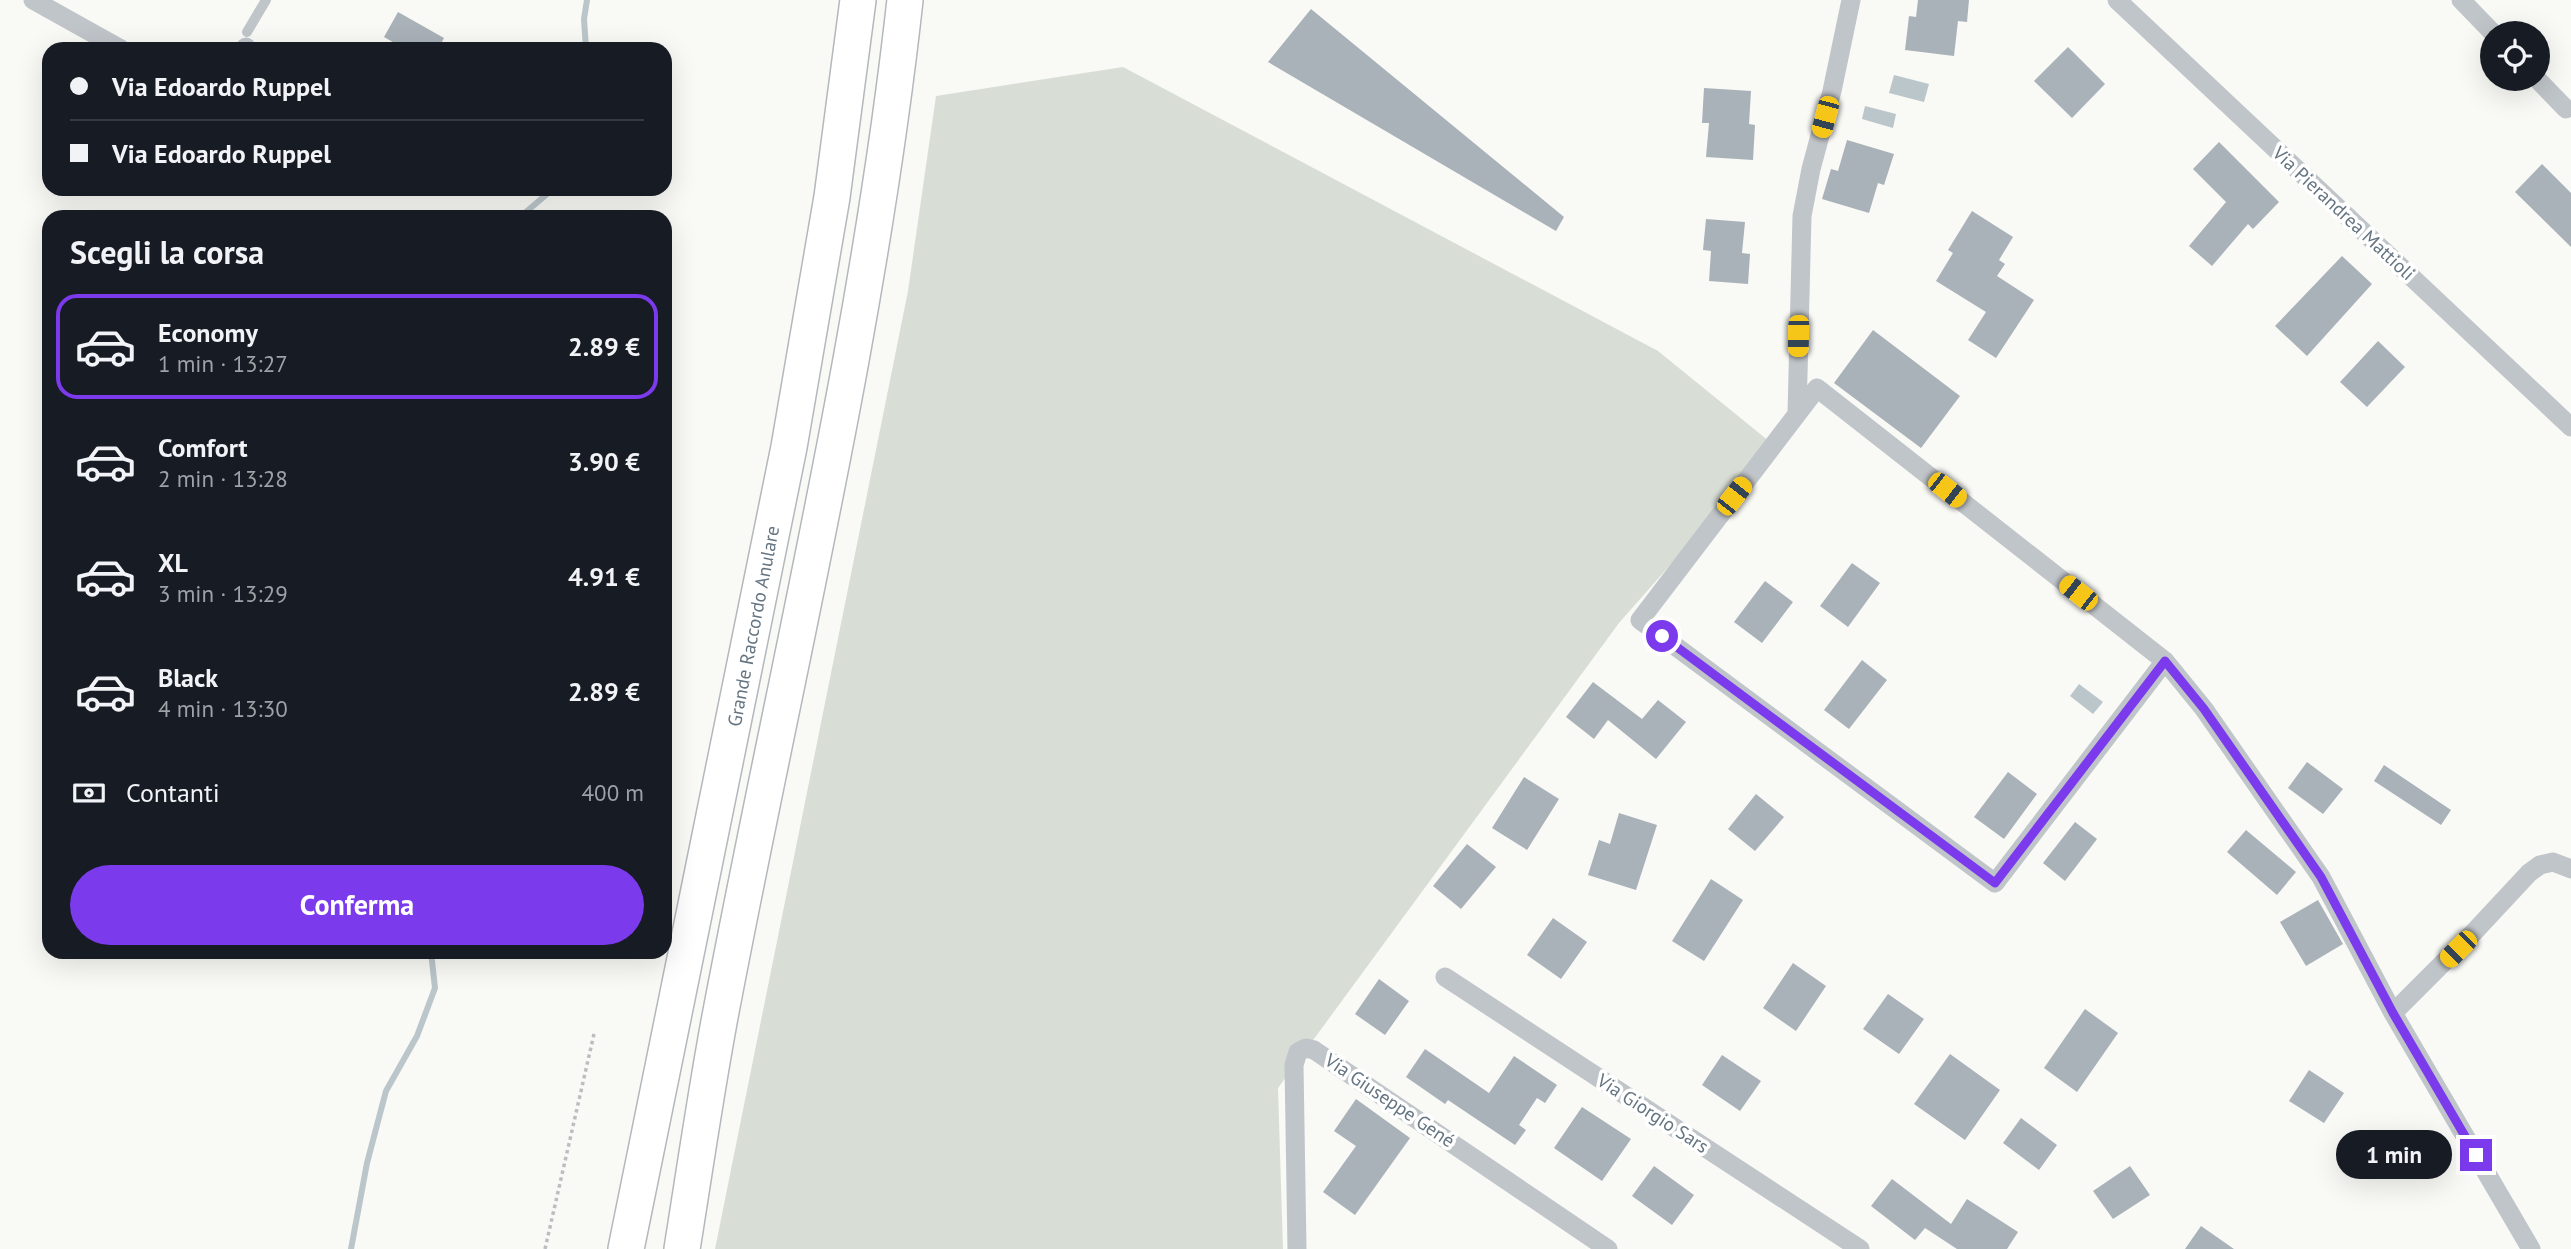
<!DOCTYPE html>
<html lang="it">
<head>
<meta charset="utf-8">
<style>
  :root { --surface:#171b24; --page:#20242c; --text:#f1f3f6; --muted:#9ea1a6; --line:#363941; --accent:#7c3aed }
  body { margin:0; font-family:"PT Sans",sans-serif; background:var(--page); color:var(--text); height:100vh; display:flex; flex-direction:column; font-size:26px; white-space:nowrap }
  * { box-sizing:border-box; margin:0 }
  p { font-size:23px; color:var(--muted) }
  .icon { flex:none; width:38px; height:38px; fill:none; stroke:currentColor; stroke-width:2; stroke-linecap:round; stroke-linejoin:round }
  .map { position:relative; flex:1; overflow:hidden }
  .sheet { position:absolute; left:42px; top:210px; width:630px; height:749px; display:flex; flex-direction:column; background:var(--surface); border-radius:21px; box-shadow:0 7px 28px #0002 }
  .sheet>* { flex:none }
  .banner { position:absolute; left:42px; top:42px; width:630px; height:154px; border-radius:21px; box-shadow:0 7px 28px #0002; display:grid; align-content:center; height:154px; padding:0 28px; background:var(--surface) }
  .controls { position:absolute; left:2480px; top:21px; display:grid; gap:14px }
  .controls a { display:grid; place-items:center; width:70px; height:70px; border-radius:50%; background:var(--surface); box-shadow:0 7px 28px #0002; font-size:35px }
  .end { position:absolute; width:32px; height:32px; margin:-16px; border:9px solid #7c3aed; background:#fff; box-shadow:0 0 0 4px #fff }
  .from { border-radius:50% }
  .bubble { position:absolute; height:49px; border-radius:24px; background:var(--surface); box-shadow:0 7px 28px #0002; font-size:23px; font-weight:800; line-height:49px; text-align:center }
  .car { position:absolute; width:21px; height:42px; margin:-21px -10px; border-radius:9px; box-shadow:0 0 5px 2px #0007; background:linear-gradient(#f5c518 24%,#345 0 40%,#f5c518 0 76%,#345 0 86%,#f5c518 0) }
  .banner b { display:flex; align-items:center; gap:24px; height:66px; font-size:26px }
  .banner b+b { border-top:2px solid var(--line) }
  .banner i { width:18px; height:18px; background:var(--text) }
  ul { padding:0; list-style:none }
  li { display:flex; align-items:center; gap:21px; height:105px; margin:0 14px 10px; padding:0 14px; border:4px solid transparent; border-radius:21px }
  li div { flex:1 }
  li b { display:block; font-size:26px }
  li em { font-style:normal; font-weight:800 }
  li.selected { border-color:var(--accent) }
  li>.icon { width:63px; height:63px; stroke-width:1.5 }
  h2 { padding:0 28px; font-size:32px; line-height:84px }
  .pay { display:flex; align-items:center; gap:18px; height:77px; padding:0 28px; font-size:26px }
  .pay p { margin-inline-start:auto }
  .action { display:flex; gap:14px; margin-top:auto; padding:14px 28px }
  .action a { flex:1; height:80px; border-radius:42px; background:var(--accent); color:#fff; font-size:28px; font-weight:800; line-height:80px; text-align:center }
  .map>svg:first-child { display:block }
  .green { fill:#d8ded6 }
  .water { fill:#bbc6cb }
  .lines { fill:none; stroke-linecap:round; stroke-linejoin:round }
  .stream { stroke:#bbc6cb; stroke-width:6 }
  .building { fill:#a9b2b8 }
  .motorway-casing { stroke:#b3b8bc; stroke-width:38 }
  .path { stroke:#babec1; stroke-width:3.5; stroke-dasharray:3.5 3.5; stroke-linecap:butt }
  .service { stroke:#c0c5c9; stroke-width:10 }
  .minor { stroke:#c0c5c9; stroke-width:19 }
  .motorway { stroke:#fff; stroke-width:35 }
  .route { stroke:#7c3aed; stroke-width:9 }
  .labels { text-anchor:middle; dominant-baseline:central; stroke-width:7; stroke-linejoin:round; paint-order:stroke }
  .street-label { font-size:19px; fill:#647481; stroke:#fff }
</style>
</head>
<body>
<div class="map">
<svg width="2571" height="1249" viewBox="0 0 2571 1249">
  <rect width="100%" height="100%" fill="#f9f9f6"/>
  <path class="green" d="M1123 67 1658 351 1775 446 1619 623 1278 1088 1283 1249H715L908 291 936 96Z"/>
  <path class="water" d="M1894 75 1929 84 1924 102 1889 93Z
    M1865 106 1896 114 1893 128 1862 119Z
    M2079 684 2103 702 2093 714 2070 696Z"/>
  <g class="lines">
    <path class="stream" d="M586 49 584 19 587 0
      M520 217 553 189
      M351 1249 367 1163 386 1091 417 1036 435 988 431 952"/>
  </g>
  <path class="building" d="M1918 0H1969L1967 22 1958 21 1954 56 1905 50 1909 16 1916 17Z
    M1311 9 1564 217 1556 231 1268 62Z
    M398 12 444 38 438 49H405L384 37Z
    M2068 47 2105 84 2072 118 2034 81Z
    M1704 88 1751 91 1749 124 1755 125 1753 160 1706 157 1709 123H1702Z
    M1847 140 1894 154 1884 185 1878 183 1869 213 1822 199 1831 169 1838 171Z
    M2219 142 2279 202 2253 229 2248 224 2212 266 2189 246 2226 202 2193 169Z
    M2542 164 2571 193V247L2515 192Z
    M1972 211 2013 237 1999 260 2005 264 1997 276 2034 300 1996 358 1968 340 1986 312 1936 281 1953 253 1948 250Z
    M1706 219 1745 222 1742 253 1750 254 1748 284 1709 281 1711 251 1703 250Z
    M2342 256 2372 284 2307 356 2275 326Z
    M1873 330 1960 396 1921 448 1834 383Z
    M2378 341 2405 367 2367 407 2340 382Z
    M1852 563 1880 583 1848 627 1820 606Z
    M1765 581 1793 602 1762 643 1734 622Z
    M1862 660 1887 680 1849 729 1824 710Z
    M1593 682 1642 719 1658 700 1686 722 1656 759 1608 720 1594 739 1566 717Z
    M2307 762 2343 789 2323 814 2288 788Z
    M2384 765 2451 810 2441 825 2374 781Z
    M2008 772 2037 794 2004 839 1974 817Z
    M1524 777 1559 799 1527 850 1492 828Z
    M1756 794 1784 817 1755 851 1728 829Z
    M1619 813 1657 825 1636 890 1588 875 1599 840 1610 844Z
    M2075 822 2097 839 2065 881 2043 863Z
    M2246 830 2296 872 2277 895 2227 852Z
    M1467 844 1496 867 1461 909 1433 886Z
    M1711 879 1743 900 1704 961 1672 941Z
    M2318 900 2343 944 2306 966 2280 922Z
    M1553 918 1587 942 1561 979 1527 955Z
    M1793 963 1826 986 1796 1031 1763 1008Z
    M1379 979 1409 1001 1385 1035 1355 1014Z
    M1888 994 1924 1019 1899 1054 1863 1029Z
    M2085 1009 2118 1033 2077 1092 2044 1068Z
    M1425 1049 1489 1093 1514 1056 1557 1085 1545 1103 1537 1098 1519 1125 1526 1130 1515 1145 1448 1100 1445 1104 1406 1077Z
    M1950 1054 2000 1090 1965 1140 1914 1104Z
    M1722 1055 1761 1081 1740 1111 1702 1085Z
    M2309 1070 2344 1093 2324 1123 2289 1101Z
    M1356 1099 1410 1138 1355 1215 1323 1192 1356 1146 1334 1131Z
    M1582 1107 1631 1139 1602 1181 1554 1148Z
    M2021 1118 2057 1145 2039 1170 2003 1143Z
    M1654 1166 1694 1195 1672 1225 1632 1196Z
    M2130 1166 2150 1195 2113 1219 2093 1191Z
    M1892 1179 1951 1224 1967 1199 2018 1232 2007 1249H1957L1925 1228 1915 1240 1871 1206Z
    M2201 1226 2234 1249H2185Z"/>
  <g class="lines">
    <g class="motorway-casing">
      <path id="motorway" d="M626 1249 789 447 832 197 858 0
        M682 1249C694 1174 705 1098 719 1022 783 682 867 345 905 0"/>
    </g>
    <path class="path" d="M545 1249 594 1034"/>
    <path class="service" d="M247 32 266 0"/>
    <path class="minor" d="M33 0 121 49
      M2117 0 2571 427
      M2461 0 2493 33
      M244 49 246 47
      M2537 79 2566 109
      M1797 414 1802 216 1811 169 1832 91 1851 0
      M2165 661 1995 883 1640 620 1817 388 2165 661 2204 709 2321 877 2393 1013 2531 1249
      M1445 977 1860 1249
      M2393 1013 2474 932 2529 873 2540 865 2553 862 2571 869
      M1297 1249 1294 1065 1298 1052 1306 1048 1314 1050 1608 1249"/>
    <use href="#motorway" class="motorway"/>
  </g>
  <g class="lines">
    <path class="route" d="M1662 636 1995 883 2165 661 2204 709 2321 877 2393 1013 2476 1155"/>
  </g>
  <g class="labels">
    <g class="street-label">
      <text transform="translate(2344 213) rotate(43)">Via Pierandrea Mattioli</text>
      <text transform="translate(753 626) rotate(-79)">Grande Raccordo Anulare</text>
      <text transform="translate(1390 1100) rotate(34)">Via Giuseppe Gené</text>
      <text transform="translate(1653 1113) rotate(33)">Via Giorgio Sars</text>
    </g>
  </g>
</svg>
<div class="controls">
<a><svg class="icon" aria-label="locate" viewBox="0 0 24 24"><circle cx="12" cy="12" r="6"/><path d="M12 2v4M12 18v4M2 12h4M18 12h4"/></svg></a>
</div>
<i class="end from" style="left:1662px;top:636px"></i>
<i class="end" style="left:2476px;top:1155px"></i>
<div class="bubble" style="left:2336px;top:1130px;width:116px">1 min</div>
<i class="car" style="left:1825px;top:117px;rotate:195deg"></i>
<i class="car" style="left:1798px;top:336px;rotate:181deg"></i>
<i class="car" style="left:1947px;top:490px;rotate:128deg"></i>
<i class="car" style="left:1734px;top:496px;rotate:38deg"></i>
<i class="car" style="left:2078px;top:593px;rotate:308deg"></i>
<i class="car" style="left:2458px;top:949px;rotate:225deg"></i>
<div class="banner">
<b><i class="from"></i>Via Edoardo Ruppel</b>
<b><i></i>Via Edoardo Ruppel</b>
</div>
<section class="sheet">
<h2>Scegli la corsa</h2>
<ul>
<li class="selected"><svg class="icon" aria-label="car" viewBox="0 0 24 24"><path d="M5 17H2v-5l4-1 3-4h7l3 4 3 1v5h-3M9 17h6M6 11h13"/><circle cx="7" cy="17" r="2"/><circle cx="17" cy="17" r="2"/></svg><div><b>Economy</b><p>1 min · 13:27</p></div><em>2.89 €</em></li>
<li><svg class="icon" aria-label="car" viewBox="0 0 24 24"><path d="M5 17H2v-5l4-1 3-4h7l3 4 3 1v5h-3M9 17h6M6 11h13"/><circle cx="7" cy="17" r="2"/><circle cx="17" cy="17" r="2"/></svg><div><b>Comfort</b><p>2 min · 13:28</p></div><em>3.90 €</em></li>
<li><svg class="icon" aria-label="car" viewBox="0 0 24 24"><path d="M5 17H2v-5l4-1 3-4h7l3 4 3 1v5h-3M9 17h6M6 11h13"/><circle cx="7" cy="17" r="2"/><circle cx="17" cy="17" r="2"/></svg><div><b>XL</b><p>3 min · 13:29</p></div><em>4.91 €</em></li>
<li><svg class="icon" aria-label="car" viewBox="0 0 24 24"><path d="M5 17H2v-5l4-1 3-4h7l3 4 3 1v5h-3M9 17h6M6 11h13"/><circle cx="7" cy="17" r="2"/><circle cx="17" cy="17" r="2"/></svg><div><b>Black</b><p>4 min · 13:30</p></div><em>2.89 €</em></li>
</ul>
<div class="pay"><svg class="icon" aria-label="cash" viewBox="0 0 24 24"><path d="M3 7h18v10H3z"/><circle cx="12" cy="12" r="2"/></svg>Contanti<p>400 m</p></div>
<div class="action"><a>Conferma</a></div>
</section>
</div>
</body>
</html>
